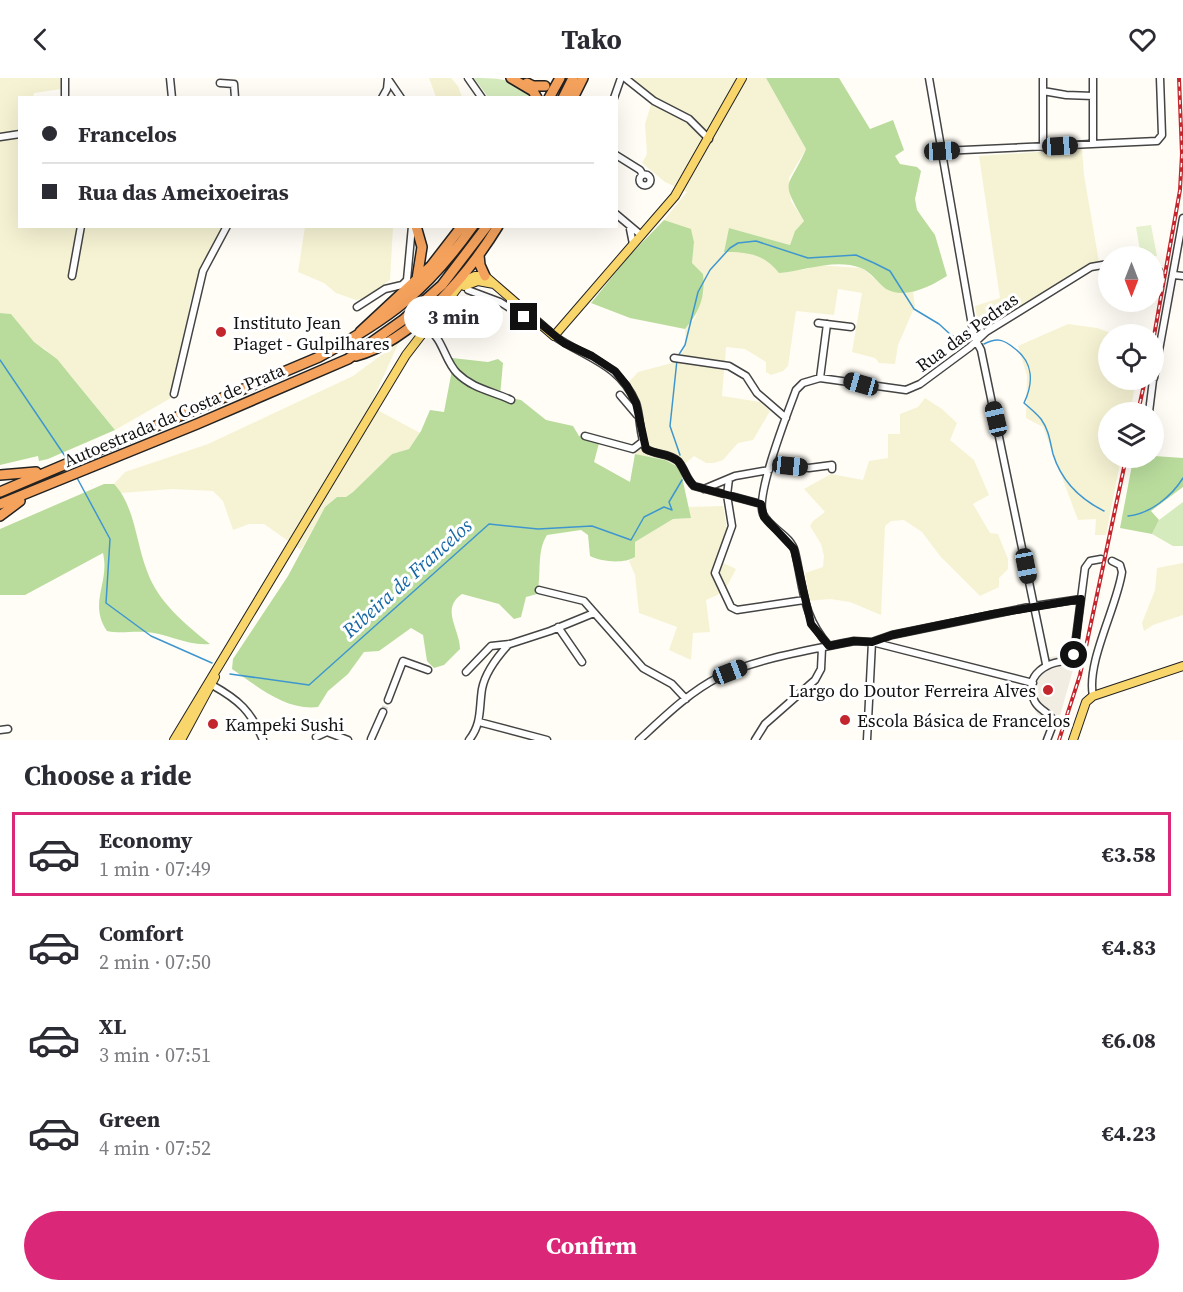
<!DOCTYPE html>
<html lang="en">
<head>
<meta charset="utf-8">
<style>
  :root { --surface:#fff; --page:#f2f2f3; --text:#2b2b33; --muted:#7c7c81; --line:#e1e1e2; --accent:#db2777 }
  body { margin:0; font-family:"Source Serif 4",serif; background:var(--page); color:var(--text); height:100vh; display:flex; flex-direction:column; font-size:22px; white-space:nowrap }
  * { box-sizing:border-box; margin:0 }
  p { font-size:20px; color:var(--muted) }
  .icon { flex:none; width:33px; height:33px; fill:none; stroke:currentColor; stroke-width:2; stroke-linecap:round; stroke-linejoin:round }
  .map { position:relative; height:662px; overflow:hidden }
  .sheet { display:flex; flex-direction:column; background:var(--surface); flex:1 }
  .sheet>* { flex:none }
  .guide { position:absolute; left:18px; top:18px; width:600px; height:132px; border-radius:0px; box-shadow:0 6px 24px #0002; display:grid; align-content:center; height:132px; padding:0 24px; background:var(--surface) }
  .needle { width:39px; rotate:180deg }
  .fabs { position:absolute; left:1098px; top:168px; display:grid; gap:12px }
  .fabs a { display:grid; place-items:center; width:66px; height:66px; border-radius:50%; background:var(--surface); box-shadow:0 6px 24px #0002; font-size:30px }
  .end { position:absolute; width:27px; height:27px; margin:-14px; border:8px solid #111; background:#fff; box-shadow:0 0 0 3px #fff }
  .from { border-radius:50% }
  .bubble { position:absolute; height:42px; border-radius:21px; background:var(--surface); box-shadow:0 6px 24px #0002; font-size:20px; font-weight:700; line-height:42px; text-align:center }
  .car { position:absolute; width:18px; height:36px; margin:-18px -9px; border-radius:8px; box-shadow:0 0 4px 2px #0007; background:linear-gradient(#222 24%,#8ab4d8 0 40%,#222 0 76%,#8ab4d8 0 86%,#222 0) }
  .guide b { display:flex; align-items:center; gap:21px; height:57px; font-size:22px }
  .guide b+b { border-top:2px solid var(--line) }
  .guide i { width:15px; height:15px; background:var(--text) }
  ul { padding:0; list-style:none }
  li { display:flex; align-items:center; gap:18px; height:84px; margin:0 12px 9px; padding:0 12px; border:3px solid transparent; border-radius:0px }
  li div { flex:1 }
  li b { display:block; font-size:22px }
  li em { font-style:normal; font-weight:700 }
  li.current { border-color:var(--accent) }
  li>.icon { width:54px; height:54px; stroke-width:1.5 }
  h2 { padding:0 24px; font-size:27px; line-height:72px }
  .primary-button { display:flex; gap:12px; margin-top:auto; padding:12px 24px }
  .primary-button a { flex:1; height:69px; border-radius:36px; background:var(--accent); color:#fff; font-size:24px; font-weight:700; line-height:69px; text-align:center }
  header { display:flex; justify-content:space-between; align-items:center; height:78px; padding:0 24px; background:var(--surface); font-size:27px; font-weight:700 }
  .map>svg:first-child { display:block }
  .farmland { fill:#f6f3d4 }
  .green { fill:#d5ebbd }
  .forest { fill:#b9dc9c }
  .pitch { fill:#e6f2cf }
  .plaza { fill:#f1ede2 }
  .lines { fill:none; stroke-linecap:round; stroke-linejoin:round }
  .stream { stroke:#3f96cf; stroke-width:1.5 }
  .minor-tunnel { stroke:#dbdad3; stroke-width:6; stroke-dasharray:6 3; stroke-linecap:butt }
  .minor-casing { stroke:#444; stroke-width:9 }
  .major-casing { stroke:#222; stroke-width:10 }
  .highway-casing { stroke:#222; stroke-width:12 }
  .minor { stroke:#fff; stroke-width:6 }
  .major { stroke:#f9d66b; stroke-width:8 }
  .highway { stroke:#f5a25d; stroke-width:9 }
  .rail-casing { stroke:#c4262e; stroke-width:4 }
  .rail { stroke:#fff; stroke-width:1.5; stroke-dasharray:4.5; stroke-linecap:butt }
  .route { stroke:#111; stroke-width:8 }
  .poi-dot { fill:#c4262e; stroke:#fff; stroke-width:2 }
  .labels { text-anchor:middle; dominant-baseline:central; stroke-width:6; stroke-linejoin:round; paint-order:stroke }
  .poi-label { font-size:18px; fill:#111; stroke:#fff; text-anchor:start }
  .street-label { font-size:18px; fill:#111; stroke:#fff }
  .water-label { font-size:20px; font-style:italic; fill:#1768a6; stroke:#fff }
</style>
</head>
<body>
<header><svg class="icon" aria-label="back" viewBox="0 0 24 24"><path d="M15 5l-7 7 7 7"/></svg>Tako<svg class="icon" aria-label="heart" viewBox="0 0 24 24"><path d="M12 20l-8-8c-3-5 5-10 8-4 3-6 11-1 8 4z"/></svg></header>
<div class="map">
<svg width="1183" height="662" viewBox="0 0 1183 662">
  <rect width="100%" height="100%" fill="#fffdf5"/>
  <path class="farmland" d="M0 0H62L61 11 34 15 33 19 20 20V148L225 149 199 199 190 224 186 256 173 303 171 320 115 352 72 299 45 271 34 265 11 236 0 235Z
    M429 0H451L458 8 462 19H436Z
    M629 0H766L806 71 789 100 791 123 804 143 795 153 790 167 729 150 747 174 770 184 779 194 808 191 815 187 862 190 888 212 913 214 915 228 898 267 895 286 879 285 875 280 852 274 862 215 838 211 834 237 796 233 788 288 783 293 771 297 766 294V284L745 271 726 269 722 318 760 324 770 333 753 362 738 365 723 382 714 385H706L694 378 680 390 665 382 635 376 646 359 642 336 627 306 638 294 672 285 679 281 686 268 685 251 695 240 704 213 703 196 691 186 694 164 691 152 664 142 687 114 665 104 642 85 647 76 645 46 653 20Z
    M1082 71 1084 97 1099 184 980 257 975 228 1000 220 979 78Z
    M305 149H393L390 202 366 220 356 222 336 215 324 205 298 194Z
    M1068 246 1097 250 1113 256H1108V302H1136L1130 334H1108V380H1121L1106 457H1095L1096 441 1078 442 1043 349 1026 340 1027 298 1018 268Z
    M399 264 370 328 420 355 409 371 392 376 353 414 346 419H337L325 429 301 472 264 446H249L233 452 223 423 213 413 172 411 121 415 114 406 125 394 208 366 353 298Z
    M925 320 942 331 957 345 950 362 974 382 989 417 973 426 990 455 998 456 1008 481V491L999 500V509L980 518 940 478 922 454 904 442 891 443 885 448 881 537 850 524 830 521 809 523 805 495 823 489 824 478 821 466 810 448 813 443 825 434 804 411 831 396 863 402 869 383 888 380V356H900V336L918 329Z
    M723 428 728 457 717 482 736 491 724 514 706 522 710 554 693 555 691 582 669 572 677 549 639 535 635 497 629 483 635 479V464L673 441 690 440 688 429Z
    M1183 485V537L1153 547 1144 553 1142 545 1155 512 1157 490Z"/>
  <path class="green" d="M474 0C494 0 520 0 532 19H488Z
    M1183 424V468H1173L1152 456 1159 442Z"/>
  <path class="forest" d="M766 0H839L870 51 893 42 904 72 895 78 900 86 917 89 921 93 915 121 917 132 935 157 947 198C931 208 905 222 886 211 878 205 871 194 861 190 834 180 806 193 779 195 764 176 748 174 724 174L729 150 790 167 795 153 804 143C779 99 788 113 806 71Z
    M664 142 691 151 694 164 692 185 703 196C706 218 699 235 685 251L630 240 591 225 629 178Z
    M0 235 11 236 34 264 57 281 115 352 48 381 39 383 38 378 0 387Z
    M452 280 488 284 498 281 503 285 500 318 521 322 546 342 573 348 579 358 599 365 594 384 630 404 635 376 665 382 680 390 691 440 673 441 635 464V479C624 486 602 484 590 478L588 457 581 452 547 457C536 474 542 495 537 516L526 519 521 539 514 541 499 526 462 516C440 531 460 551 460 571L444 587 434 590 427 583 423 557 411 550 379 573 364 574 348 596 328 613 318 629C286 633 257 608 232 591L233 581 288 498 325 429 337 419H346L353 414 392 376 409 371 421 353 430 332 444 334 452 292 449 283Z
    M1154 378 1183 380V409L1151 433 1159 442 1152 456 1120 450 1132 387 1144 380Z
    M104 406H114C135 428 136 465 147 493 158 524 185 546 210 566 186 568 167 555 145 554 131 553 120 556 107 553 88 525 110 505 103 475L25 517H0V451Z"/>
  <path class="pitch" d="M1151 147 1157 178H1141L1136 149Z"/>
  <path class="plaza" d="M1063 576 1077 578 1057 648 1037 636 1032 627 1028 611 1032 596 1039 587 1047 580Z"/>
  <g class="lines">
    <path class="stream" d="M984 266C998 259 1004 262 1014 270 1033 284 1034 304 1024 325 1030 330 1036 335 1041 341 1049 352 1050 364 1053 376 1061 402 1080 421 1104 433
      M678 278 685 267 698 214 710 192 730 170 738 165 756 163 808 180 856 177 874 185 890 193 914 231 939 246 951 257 968 266
      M0 282 67 381
      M677 282 670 348 680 377
      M76 398 110 461 106 525 151 558 212 585
      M1128 438C1150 436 1172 418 1183 400
      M230 596 309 607 489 446 538 451 592 448 631 462 644 439 664 429 672 432 669 424 682 402"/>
    <path class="minor-tunnel" d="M383 634 388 622"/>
    <g class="minor-casing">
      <path id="minor" d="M65 0V20
        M170 0 172 20
        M468 0 482 20
        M625 0 654 23 689 41 709 61
        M929 0 974 259 981 272 1046 586
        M1043 0V69
        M1093 0V66
        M388 1 401 20
        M220 5 234 6 235 20
        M1043 13 1066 17 1093 18
        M382 20 387 11 388 1
        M614 20 621 0
        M0 59 20 56
        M942 73 1157 63 1162 57 1160 0
        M616 77 640 92 643 97
        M639.5 102a5.5 5.5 0 1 1 11 0a5.5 5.5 0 1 1-11 0Z
        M616 136 641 157
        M630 151 633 166
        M1154 193H1159
        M1174 197 1183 198
        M72 198 81 148
        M468 212 500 224 524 239 531 238
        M357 229 385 211 402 207 407 202 412 148
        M818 245 851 249
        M426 250C443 259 444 282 457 295 473 311 492 313 511 322
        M554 258C586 280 620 286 636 325 641 340 639 357 646 371 656 377 669 375 678 383 685 391 686 401 694 408L761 426
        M674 280 729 288 746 298 757 315 786 340
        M820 300 827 246
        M1154 300 1183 140
        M174 316 203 193 227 148
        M620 317 637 337
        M1149 334 1153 302
        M585 358 633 371 642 364
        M771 386 809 390 832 387V391
        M729 401 727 417 732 448 715 495 731 529 737 532 804 522
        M704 411 735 398 769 392
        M539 512 584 523 643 590 672 606 686 621
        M558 549 582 584
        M872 564 892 557 1034 528 1081 521
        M829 568C802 537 804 512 795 474 791 457 770 451 763 436 755 417 788 334 796 312L803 305 820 300 906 312 920 306 970 269 986 254 1091 189 1108 186
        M466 594 491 568 510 566 550 553 594 535
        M212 607C239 622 251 633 263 662
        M1093 618C1086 584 1117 529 1122 494L1120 487 1112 483
        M388 622 403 583 428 592
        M479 644 547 662
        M0 652 8 651
        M316 659 327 654 348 662
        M371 661 383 634
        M469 662C482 646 479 630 482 611 485 595 498 578 509 566
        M639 662C663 640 689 614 719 599 754 581 815 571 854 563L872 564 1033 605
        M755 662 765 646 815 602 821 591 822 570
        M867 662 872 564
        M1047 662 1054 644C1051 635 1040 633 1035 624 1021 597 1049 581 1073 583L1085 490 1090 483 1101 481"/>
    </g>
    <g class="major-casing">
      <path id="major" d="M464 208 478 203 494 206
        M174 662 406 277 462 204 475 198H485L554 258 675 118 742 0
        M181 662 215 599
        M1073 662 1086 624 1093 618 1183 588"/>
    </g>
    <g class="highway-casing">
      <path id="highway" d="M511 0 533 13 537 20
        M527 5 533 8H545
        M549 20 560 0
        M563 20 573 0
        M573 20 583 0
        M416 148 422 169 417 201
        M479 177 480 187 485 198
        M360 254 431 188 462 148
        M356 278C413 262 468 197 498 148
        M0 397 36 394
        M0 414 319 279C389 241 426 214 473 148
        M0 426 197 346 348 281 403 242 442 207 487 148
        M0 438 20 423"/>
    </g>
    <use href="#minor" class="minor"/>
    <use href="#major" class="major"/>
    <use href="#highway" class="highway"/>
    <g class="rail-casing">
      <path id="rail" d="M1154 258 1180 112 1182 76 1179 0
        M1138 334 1145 302
        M1059 662 1080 597 1126 380"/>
    </g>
    <use href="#rail" class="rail"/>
  </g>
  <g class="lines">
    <path class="route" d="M524 239 531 238 564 265 592 278 615 293 627 308 636 325 646 371C656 377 669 375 678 383 685 391 686 401 694 408L761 426 764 439 794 471 811 546 829 568 854 563 872 564 892 557 993 536 1081 521 1074 577"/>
  </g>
  <g class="poi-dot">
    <circle cx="221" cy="254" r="6"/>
    <circle cx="1048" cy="612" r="6"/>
    <circle cx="845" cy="642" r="6"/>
    <circle cx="213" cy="646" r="6"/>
  </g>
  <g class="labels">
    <g class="poi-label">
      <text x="233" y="244">Instituto Jean<tspan x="233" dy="21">Piaget - Gulpilhares</tspan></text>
      <text x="1036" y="612" text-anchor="end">Largo do Doutor Ferreira Alves</text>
      <text x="857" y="642">Escola Básica de Francelos</text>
      <text x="225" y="646">Kampeki Sushi</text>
    </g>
    <g class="street-label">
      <text transform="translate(967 254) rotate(-36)">Rua das Pedras</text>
      <text transform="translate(174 337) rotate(-23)">Autoestrada da Costa de Prata</text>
    </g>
    <g class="water-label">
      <text transform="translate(407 500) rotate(-42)">Ribeira de Francelos</text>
    </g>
  </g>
</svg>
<div class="fabs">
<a><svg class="needle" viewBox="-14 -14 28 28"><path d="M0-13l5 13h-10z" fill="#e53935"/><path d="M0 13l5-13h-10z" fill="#7c7c81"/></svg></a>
<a><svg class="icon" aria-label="locate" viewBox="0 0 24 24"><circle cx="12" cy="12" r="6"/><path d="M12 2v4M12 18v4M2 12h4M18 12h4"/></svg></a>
<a><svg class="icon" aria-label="layers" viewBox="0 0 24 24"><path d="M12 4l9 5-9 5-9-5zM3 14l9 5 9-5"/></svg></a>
</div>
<i class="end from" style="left:1074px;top:577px"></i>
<i class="end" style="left:524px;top:239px"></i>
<div class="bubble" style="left:404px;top:218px;width:99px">3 min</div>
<i class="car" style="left:1060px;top:68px;rotate:87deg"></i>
<i class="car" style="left:942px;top:73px;rotate:87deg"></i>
<i class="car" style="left:861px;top:306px;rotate:286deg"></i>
<i class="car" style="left:996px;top:341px;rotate:347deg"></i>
<i class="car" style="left:790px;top:388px;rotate:96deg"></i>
<i class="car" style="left:1026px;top:488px;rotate:169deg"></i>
<i class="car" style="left:730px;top:594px;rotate:69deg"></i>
<div class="guide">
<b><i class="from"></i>Francelos</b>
<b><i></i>Rua das Ameixoeiras</b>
</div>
</div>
<section class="sheet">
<h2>Choose a ride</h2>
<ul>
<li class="current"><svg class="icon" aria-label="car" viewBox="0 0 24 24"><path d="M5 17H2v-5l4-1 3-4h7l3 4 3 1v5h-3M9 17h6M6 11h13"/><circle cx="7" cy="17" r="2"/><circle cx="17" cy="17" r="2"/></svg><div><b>Economy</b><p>1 min · 07:49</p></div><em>€3.58</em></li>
<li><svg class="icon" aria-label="car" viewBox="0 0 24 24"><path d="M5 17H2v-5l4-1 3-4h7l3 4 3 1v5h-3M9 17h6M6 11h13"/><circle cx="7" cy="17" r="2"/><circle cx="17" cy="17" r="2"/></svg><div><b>Comfort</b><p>2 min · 07:50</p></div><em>€4.83</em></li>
<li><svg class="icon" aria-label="car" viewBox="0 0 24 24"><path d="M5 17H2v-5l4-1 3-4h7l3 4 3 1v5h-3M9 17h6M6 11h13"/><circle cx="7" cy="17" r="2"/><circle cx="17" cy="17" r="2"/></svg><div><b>XL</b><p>3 min · 07:51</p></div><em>€6.08</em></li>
<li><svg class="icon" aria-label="car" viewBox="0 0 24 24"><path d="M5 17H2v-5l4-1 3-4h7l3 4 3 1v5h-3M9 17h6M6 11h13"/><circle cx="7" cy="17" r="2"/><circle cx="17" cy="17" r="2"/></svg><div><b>Green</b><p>4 min · 07:52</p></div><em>€4.23</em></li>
</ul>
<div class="primary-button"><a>Confirm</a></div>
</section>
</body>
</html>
